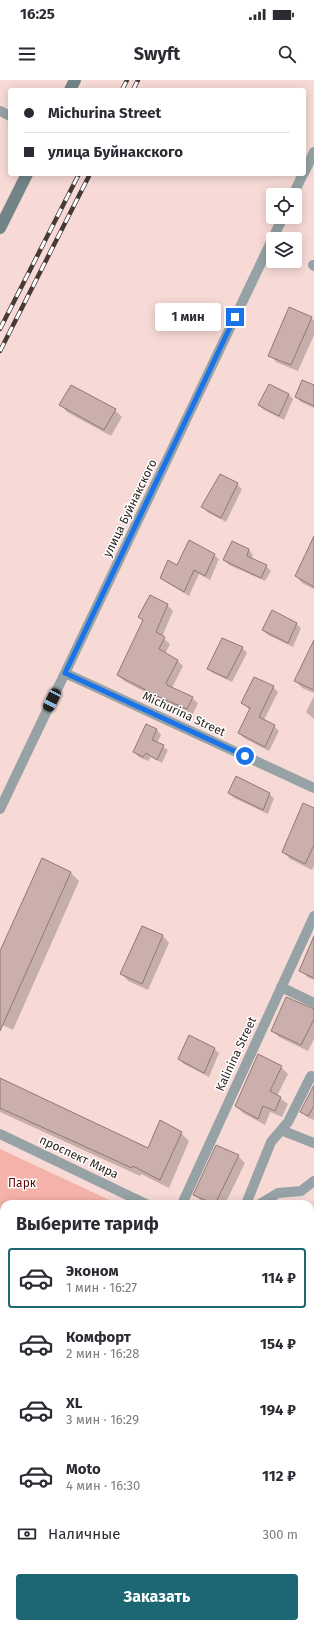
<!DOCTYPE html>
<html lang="ru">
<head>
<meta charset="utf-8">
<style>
  :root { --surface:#fff; --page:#f2f2f3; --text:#2b2b33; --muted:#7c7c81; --line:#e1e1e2; --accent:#1d6673 }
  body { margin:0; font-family:"Fira Sans",sans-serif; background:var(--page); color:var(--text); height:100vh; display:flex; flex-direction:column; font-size:15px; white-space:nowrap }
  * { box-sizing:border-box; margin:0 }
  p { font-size:13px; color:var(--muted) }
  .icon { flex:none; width:22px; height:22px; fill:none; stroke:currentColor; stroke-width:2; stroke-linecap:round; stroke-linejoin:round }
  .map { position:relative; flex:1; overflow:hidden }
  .details { position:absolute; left:0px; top:1120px; width:314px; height:428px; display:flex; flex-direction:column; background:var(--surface); border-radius:12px 12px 0 0; box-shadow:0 2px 10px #0003 }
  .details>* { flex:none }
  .top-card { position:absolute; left:8px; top:8px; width:298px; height:88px; border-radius:4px; box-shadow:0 2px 10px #0003; display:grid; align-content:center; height:88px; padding:0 16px; background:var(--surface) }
  .tools { position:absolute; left:266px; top:108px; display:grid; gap:8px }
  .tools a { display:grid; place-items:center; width:36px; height:36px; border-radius:4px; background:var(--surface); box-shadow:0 2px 10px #0003; font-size:20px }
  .end { position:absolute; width:18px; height:18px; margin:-9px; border:5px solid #1a73e8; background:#fff; box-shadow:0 0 0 2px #fff }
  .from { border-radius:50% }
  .bubble { position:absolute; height:28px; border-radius:4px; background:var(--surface); box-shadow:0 2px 10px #0003; font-size:13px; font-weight:700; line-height:28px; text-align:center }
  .car { position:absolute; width:12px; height:24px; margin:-12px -6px; border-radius:5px; box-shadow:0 0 3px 1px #0007; background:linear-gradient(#222 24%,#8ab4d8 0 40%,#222 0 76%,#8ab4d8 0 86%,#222 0) }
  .top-card b { display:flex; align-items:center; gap:14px; height:38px; font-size:15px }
  .top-card b+b { border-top:1px solid var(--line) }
  .top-card i { width:10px; height:10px; background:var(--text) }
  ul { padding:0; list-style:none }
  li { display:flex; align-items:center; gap:12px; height:60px; margin:0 8px 6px; padding:0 8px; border:2px solid transparent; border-radius:4px }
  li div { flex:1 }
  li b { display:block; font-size:15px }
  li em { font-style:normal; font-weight:700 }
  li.selected { border-color:var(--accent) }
  li>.icon { width:36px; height:36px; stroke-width:1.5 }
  h2 { padding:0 16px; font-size:18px; line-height:48px }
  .pay { display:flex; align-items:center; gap:10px; height:44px; padding:0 16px; font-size:15px }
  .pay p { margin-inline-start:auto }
  .primary-button { display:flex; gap:8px; margin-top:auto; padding:8px 16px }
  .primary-button a { flex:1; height:46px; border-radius:4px; background:var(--accent); color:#fff; font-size:16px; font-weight:700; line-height:46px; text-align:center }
  .status { display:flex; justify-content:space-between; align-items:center; height:28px; padding:0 20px; background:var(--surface); direction:ltr }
  .status svg { height:11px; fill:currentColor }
  header { display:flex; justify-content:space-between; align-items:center; height:52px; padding:0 16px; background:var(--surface); font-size:18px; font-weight:700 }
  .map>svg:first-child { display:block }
  .green { fill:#f4b2aa }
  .shadow { fill:#0003 }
  .building { fill:#cbafac; stroke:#917874 }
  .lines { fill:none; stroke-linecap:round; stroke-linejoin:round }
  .street { stroke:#96a2a5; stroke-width:10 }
  .secondary { stroke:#728488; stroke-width:12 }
  .rail-casing { stroke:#463a39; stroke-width:4.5 }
  .rail { stroke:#fff; stroke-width:3; stroke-dasharray:9; stroke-linecap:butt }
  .route { stroke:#1a73e8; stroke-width:5 }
  .labels { text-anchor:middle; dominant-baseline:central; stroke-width:3; stroke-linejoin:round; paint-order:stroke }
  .street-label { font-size:12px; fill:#2f2524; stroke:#fff }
  .park-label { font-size:12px; fill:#5d0708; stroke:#fff }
</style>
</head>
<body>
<div class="status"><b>16:25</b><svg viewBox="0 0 49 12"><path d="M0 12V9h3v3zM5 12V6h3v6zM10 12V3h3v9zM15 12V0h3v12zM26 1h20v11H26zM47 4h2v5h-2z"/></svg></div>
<header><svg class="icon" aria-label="menu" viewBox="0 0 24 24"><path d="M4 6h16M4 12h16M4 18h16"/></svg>Swyft<svg class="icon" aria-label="search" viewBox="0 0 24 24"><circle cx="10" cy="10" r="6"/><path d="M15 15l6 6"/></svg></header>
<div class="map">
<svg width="314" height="1548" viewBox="0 0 314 1548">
  <rect width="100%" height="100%" fill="#f7dad6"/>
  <path class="green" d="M0 1069 118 1124H4V1202L0 1201Z
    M310 1214 314 1216V1349L310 1347Z"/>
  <path class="shadow" d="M311 238 314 241V255L298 291 276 282 270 275Z
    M314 306V328L301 322 296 317Z
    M289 315 293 319 284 340 264 330 259 325Z
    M61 325 115 330 122 337 111 356 67 332Z
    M237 404 242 409 226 442 207 432 203 427Z
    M314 459V509L302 503 296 496Z
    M249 470 253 475 251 480 266 486 271 491 265 501 229 485 224 480Z
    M214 475 219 479 210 500 199 494 189 516 166 502 161 498 177 487Z
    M167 525 173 531 162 557 170 564 165 574 178 581 183 586 172 608 192 618 198 623 193 634 167 623 124 601 118 595 144 541 139 537Z
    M296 544 301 548 293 567 268 555 263 550Z
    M314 563V613L302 608 296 601Z
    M242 568 247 573 232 602 213 593 208 588Z
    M273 607 278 612 264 640 274 646 279 651 269 671 244 658 239 653 250 630 242 623Z
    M314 616V639L306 632Z
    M146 645 157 650 161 655 157 663 168 670 162 683 151 677 148 681 139 677 134 672Z
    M229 713 269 714 274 718 268 734 234 718Z
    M314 729V786L312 790 290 779 283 772Z
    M70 792 79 801 13 950 0 944V873Z
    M142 847 163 856 169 863 148 910 128 901 122 894Z
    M314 858V900L307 897 301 890Z
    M314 930V959L308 971 279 957 272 951Z
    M214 969 219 973 209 997 184 984 179 979Z
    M281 987 288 994 277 1016 288 1024 282 1037 270 1032 265 1045 243 1033 236 1026Z
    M0 999 148 1069 181 1053 189 1061 169 1108 141 1094 140 1096 0 1032Z
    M314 1007V1040L307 1037 302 1031Z
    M238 1076 245 1083 225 1124H207L201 1121 195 1115Z
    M279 1121 284 1124H274Z
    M310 1136 314 1137V1173L310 1171Z
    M4 1326V1404L0 1402V1334Z
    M193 1544H227L225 1548H200Z"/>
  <path class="building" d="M289 227 312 237 291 285 268 276Z
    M302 300 314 305V326L295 317Z
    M269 304 289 314 279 336 258 325Z
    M71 305 116 329 104 350 59 325Z
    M220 394 238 403 221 438 201 427Z
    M314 456V507L295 496Z
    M189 460 215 474 205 496 194 490 184 512 160 498 168 480 177 485Z
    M232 461 249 469 247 476 267 485 261 498 223 480Z
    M150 515 168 524 156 552 165 557 159 569 178 580 166 603 167 605 193 617 187 629 161 618 117 595 143 540 138 537Z
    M272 530 297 543 288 563 262 550Z
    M222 558 243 567 227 598 207 589Z
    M314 560V610L294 601Z
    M254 597 274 606 259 637 275 645 265 667 238 653 250 628 241 623Z
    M146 644 157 649 152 660 164 665 157 680 146 673 143 677 133 672Z
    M236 696 270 713 263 730 228 713Z
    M303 723 314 728V765L305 784 282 772Z
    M42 778 71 792 0 951V871Z
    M142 846 163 855 142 904 120 894Z
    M314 856V898L299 891Z
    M286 917 314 929V939L301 965 271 951Z
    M189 955 215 968 204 993 178 979Z
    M258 974 282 986 270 1011 281 1017 275 1031 263 1026 258 1039 235 1026Z
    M0 998 148 1068 160 1040 182 1052 160 1100 133 1086 132 1088 0 1028Z
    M314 1005V1026L308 1036 300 1032Z
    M216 1065 239 1075 215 1124H214L193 1115Z"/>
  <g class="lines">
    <path class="street" d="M0 31 10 36
      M304 93 314 72
      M293 115 303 94
      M313 185 314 186
      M65 593 314 708
      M0 729 283 137
      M281 907 314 923
      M281 1050 314 1063
      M0 1054 146 1124
      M182 1124 314 836
      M246 1124 271 1062 288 1042 311 996 314 997
      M260 1124 278 1113 301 1111 314 1101
      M310 1202 314 1204
      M0 1214 4 1216
      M310 1362 314 1364
      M310 1418 314 1410
      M0 1506 4 1497
      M249 1548 250 1544"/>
    <path class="secondary" d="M70 10 75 0
      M0 148 27 94"/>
    <g class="rail-casing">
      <path id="rail" d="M122 10 127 0
        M133 10 138 0
        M0 249 79 94
        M0 271 90 94"/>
    </g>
    <use href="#rail" class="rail"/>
  </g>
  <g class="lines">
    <path class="route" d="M235 237 65 593 245 676"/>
  </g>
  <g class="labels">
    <g class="street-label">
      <text transform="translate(130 428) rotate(-64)">улица Буйнакского</text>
      <text transform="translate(184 634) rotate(25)">Michurina Street</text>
      <text transform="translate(236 974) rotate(-65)">Kalinina Street</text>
      <text transform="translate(79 1077) rotate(25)">проспект Мира</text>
    </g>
    <g class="park-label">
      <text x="22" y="1103">Парк</text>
    </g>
  </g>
</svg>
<div class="tools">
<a><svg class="icon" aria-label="locate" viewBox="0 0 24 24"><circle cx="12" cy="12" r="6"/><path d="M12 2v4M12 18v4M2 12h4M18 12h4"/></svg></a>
<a><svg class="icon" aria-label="layers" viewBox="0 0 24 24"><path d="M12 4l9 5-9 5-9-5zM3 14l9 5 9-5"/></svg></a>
</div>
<i class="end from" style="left:245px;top:676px"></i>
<i class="end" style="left:235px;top:237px"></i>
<div class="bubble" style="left:155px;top:223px;width:66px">1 мин</div>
<i class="car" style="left:52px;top:620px;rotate:206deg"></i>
<div class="top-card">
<b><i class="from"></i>Michurina Street</b>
<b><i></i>улица Буйнакского</b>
</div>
<section class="details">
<h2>Выберите тариф</h2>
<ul>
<li class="selected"><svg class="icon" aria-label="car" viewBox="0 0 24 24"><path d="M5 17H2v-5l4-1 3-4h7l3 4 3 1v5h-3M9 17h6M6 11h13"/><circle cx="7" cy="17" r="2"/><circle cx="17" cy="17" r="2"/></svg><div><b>Эконом</b><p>1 мин · 16:27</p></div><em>114 ₽</em></li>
<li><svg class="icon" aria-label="car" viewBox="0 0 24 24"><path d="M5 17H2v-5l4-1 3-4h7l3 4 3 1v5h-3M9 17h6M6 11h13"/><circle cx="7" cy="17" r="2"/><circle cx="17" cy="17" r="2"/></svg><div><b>Комфорт</b><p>2 мин · 16:28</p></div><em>154 ₽</em></li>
<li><svg class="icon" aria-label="car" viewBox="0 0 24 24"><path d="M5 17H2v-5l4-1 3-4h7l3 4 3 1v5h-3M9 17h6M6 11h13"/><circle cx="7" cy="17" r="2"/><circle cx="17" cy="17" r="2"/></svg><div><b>XL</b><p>3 мин · 16:29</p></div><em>194 ₽</em></li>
<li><svg class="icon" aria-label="car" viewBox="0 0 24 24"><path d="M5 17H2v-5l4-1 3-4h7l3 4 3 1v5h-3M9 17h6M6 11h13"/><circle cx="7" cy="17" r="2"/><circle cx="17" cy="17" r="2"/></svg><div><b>Moto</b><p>4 мин · 16:30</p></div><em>112 ₽</em></li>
</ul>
<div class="pay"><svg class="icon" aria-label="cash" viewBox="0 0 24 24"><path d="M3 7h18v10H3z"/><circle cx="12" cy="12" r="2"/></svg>Наличные<p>300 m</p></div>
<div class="primary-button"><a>Заказать</a></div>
</section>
</div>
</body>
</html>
